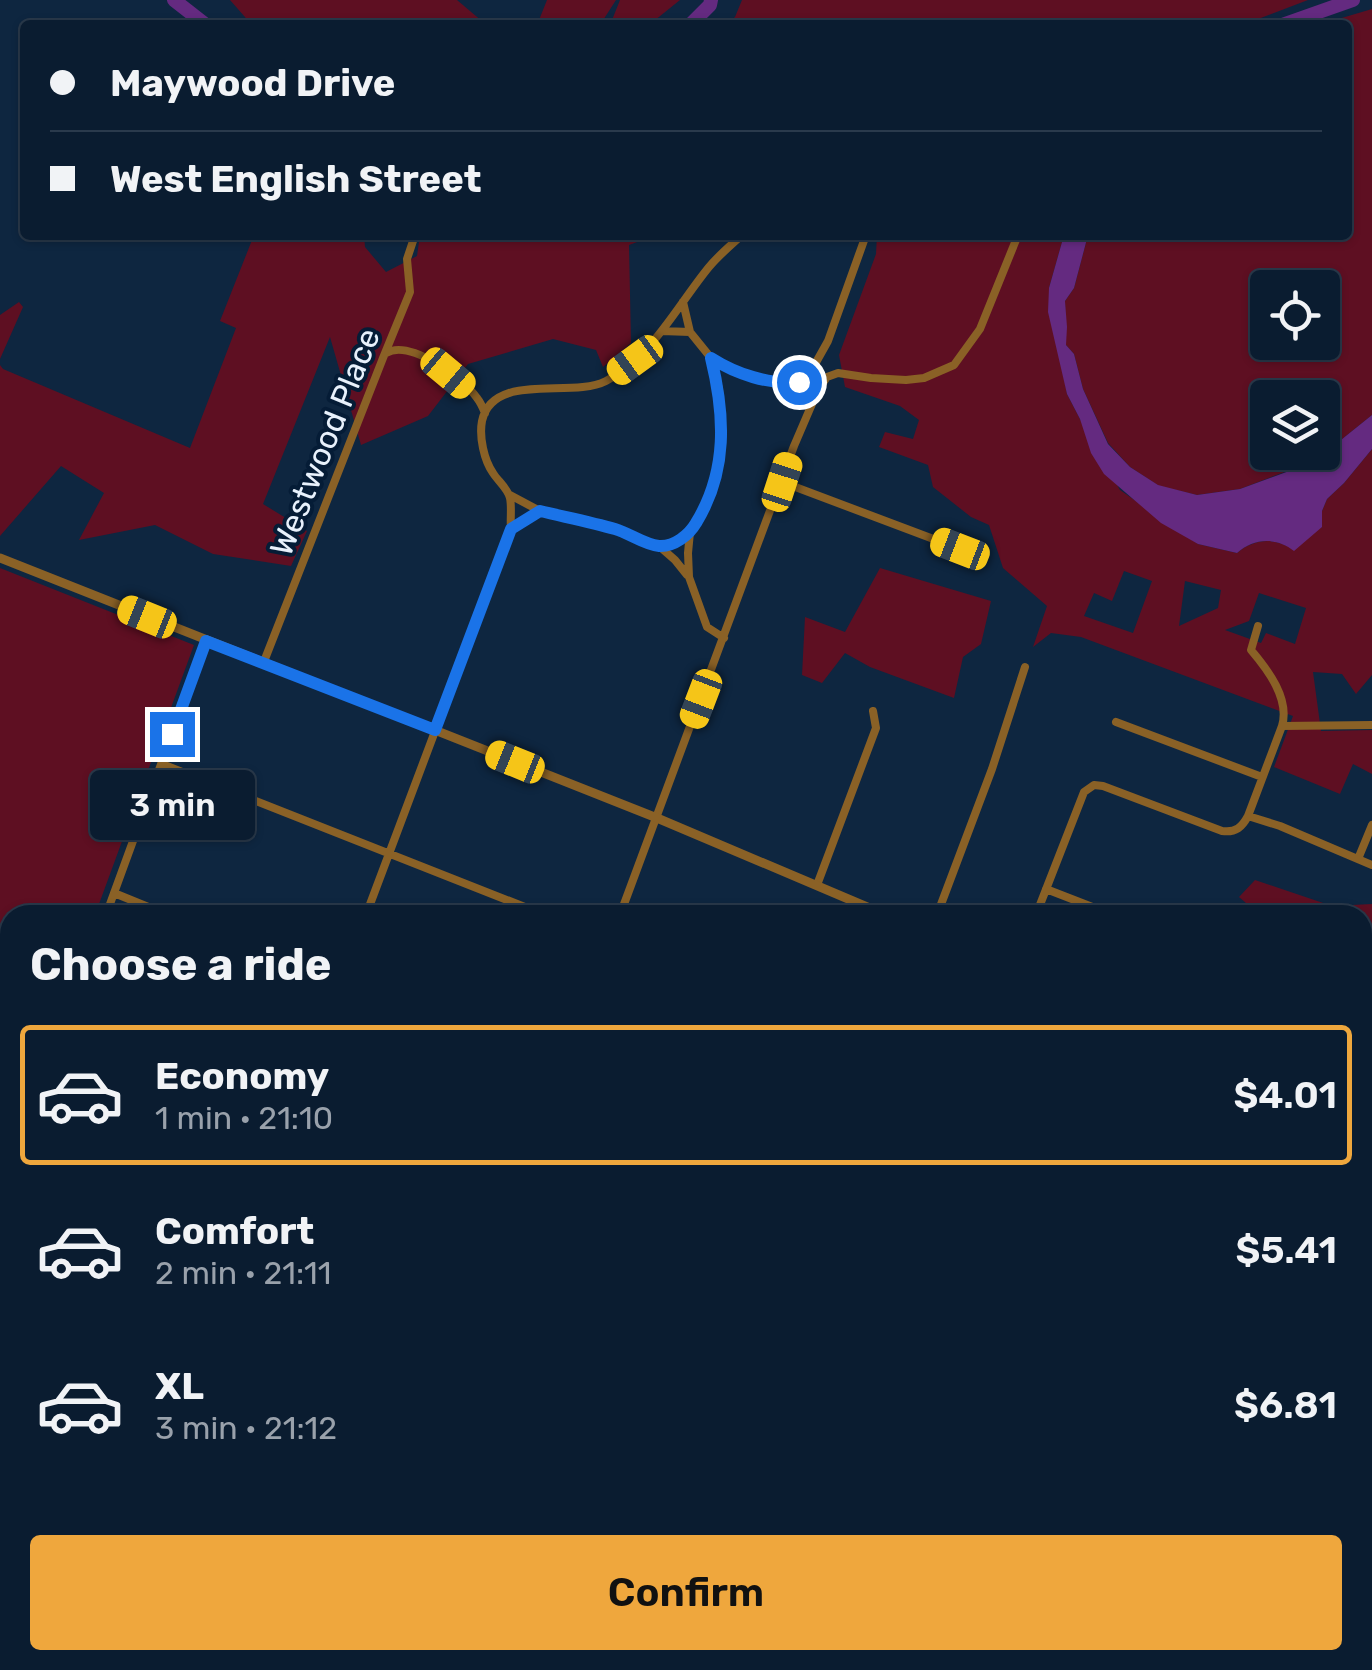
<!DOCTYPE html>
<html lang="en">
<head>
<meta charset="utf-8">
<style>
  :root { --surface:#0a1c30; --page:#18293c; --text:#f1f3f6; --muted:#99a1ab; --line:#2a3a4c; --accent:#efa73d }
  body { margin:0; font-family:Rubik,sans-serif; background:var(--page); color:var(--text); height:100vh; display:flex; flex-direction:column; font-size:38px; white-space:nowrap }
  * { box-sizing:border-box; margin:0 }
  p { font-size:32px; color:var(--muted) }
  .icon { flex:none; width:55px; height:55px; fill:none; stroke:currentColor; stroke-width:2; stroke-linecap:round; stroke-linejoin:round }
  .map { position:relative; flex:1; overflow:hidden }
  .details { position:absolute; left:0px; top:905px; width:1372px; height:765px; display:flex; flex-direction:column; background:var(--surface); border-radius:30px 30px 0 0; box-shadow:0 2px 8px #0004,0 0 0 2px var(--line) }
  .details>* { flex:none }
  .guide { position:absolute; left:20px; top:20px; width:1332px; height:220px; border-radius:10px; box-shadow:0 2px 8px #0004,0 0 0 2px var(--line); display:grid; align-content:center; height:220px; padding:0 30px; background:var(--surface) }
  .fabs { position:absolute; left:1250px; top:270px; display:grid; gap:20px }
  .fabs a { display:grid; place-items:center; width:90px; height:90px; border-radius:10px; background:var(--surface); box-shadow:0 2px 8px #0004,0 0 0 2px var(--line); font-size:50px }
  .end { position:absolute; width:45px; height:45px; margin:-22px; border:12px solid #1a73e8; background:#fff; box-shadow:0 0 0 5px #fff }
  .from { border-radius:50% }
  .bubble { position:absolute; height:70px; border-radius:10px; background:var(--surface); box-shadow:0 2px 8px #0004,0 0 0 2px var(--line); font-size:32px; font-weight:600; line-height:70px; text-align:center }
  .car { position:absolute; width:30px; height:60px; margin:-30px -15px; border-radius:12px; box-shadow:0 0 8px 2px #0007; background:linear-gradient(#f5c518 24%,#345 0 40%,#f5c518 0 76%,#345 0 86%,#f5c518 0) }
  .guide b { display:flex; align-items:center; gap:35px; height:95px; font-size:38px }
  .guide b+b { border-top:2px solid var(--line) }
  .guide i { width:25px; height:25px; background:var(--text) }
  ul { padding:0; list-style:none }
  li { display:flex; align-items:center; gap:30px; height:140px; margin:0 20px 15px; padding:0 10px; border:5px solid transparent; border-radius:10px }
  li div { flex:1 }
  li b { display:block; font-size:38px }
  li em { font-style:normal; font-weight:600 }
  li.on { border-color:var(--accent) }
  li>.icon { width:90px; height:90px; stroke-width:1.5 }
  h2 { padding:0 30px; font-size:45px; line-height:120px }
  .primary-button { display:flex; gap:20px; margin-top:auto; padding:20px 30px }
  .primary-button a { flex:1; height:115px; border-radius:10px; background:var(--accent); color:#111; font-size:40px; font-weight:600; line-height:115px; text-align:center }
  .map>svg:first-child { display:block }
  .green { fill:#5e0f22; fill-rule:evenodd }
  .water { fill:#642a80 }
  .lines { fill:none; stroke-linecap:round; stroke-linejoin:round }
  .river { stroke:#642a80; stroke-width:14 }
  .minor { stroke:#8a6126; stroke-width:8 }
  .tertiary { stroke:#8a6126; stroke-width:9 }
  .route { stroke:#1a73e8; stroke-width:12 }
  .labels { text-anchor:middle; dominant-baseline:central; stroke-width:8; stroke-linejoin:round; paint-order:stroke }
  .street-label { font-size:32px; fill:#e8f1fc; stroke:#051c36 }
</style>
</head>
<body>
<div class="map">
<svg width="1372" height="1670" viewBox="0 0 1372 1670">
  <rect width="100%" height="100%" fill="#0e2640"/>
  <path class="green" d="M230 0H457L483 22 509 25H252Z
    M547 0H616L600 25H537Z
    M620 0H680L649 25H610Z
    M742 0H1308L1242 25H726L735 17Z
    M1372 9V415L1316 460 1240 489 1197 495 1159 486 1130 467 1108 443 1083 389 1074 354 1066 345 1065 301 1074 288 1088 235H1348V25H1318ZM1268 288H1322V342H1268ZM1268 398H1322V452H1268Z
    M254 235H364L365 247 386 272 417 256 420 235H656L629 245 631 343 603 367 596 350 553 339 468 364 428 416 361 445 330 337 263 504 307 531 291 566 213 554 155 525 79 540 104 493 61 466 0 536V365L3 369 190 448 236 328 220 321Z
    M877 235H1064L1049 288 1067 394 1080 419 1120 490 1198 544 1237 553C1251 541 1270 537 1287 546L1322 527V511L1327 499 1344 483 1372 449V675L1356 694 1342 674 1313 672 1321 731 1372 730V774L1353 764 1340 794 1274 767 1293 716 1081 637 1051 633 1033 647 1047 606 1003 568 989 525 971 517 933 487 928 465 879 447 885 432 913 439 919 420 900 406 845 387 839 355 876 254ZM1124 571 1152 581 1133 633 1084 616 1094 593 1112 601ZM1185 581 1221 590 1218 608 1179 626ZM1259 593 1306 608 1295 644 1266 633 1261 643 1225 630 1249 621Z
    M19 302 23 307 0 359V315Z
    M0 568 194 645 95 915H10V983L0 979Z
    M880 568 991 601 981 644 963 657 954 698 870 667 845 653 822 683 802 675 805 617 845 632Z
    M1255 880 1332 906 1372 904V1010L1363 1006 1362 915H1260L1239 897Z"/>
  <path class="water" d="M1064 235H1088L1074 288 1065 301 1067 327 1066 345 1074 354 1083 389 1108 444 1130 467 1158 485 1197 495 1240 489 1303 466 1316 460 1372 415V449L1344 483 1327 499 1322 511V527L1294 551C1276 537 1254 538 1237 553L1198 544 1161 523 1104 474 1091 453 1080 419 1067 394 1048 312 1049 288Z"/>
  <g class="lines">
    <path class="river" d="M174 0 206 25
      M690 25 710 5 711 0
      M1282 25 1353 0"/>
    <path class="minor" d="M683 302 690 332 711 358 719 389 721 417 720 463 705 508 690 532 688 553 689 577 707 627 724 638
      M662 331 690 332
      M386 353C410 339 463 378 477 398 481 403 483 408 485 413
      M711 358C736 374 769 385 799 382L814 366 828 341 866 235
      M782 482 960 549
      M510 495 540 511
      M511 529 540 511 616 530 659 546 677 542 690 532
      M659 546 675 560 687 575
      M1258 626 1251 650C1268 670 1290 699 1282 726
      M263 664 383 358 410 292 407 259 415 235
      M1116 722 1262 777
      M162 764 545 915
      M1248 816 1282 726 1372 725
      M1358 859 1372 825
      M817 885 876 728 873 711
      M1046 889 1113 915
      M114 893 168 915
      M106 915 206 641
      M366 915 511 529C510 519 512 508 510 498 508 489 498 481 493 473 484 460 479 437 482 421 493 371 571 399 606 381 652 357 677 306 709 267 719 255 731 245 742 235
      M620 915 794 446 818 390 827 377 838 373 871 378 906 380 924 378 954 365 980 329 1018 235
      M937 915 992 769 1025 667
      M1036 915 1084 792 1094 785 1103 786 1222 831C1236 833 1242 827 1248 816L1280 826 1372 865
      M0 989 10 993
      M1362 1011 1372 1015
      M0 1121 10 1125
      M0 1197 10 1170
      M0 1252 10 1256
      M0 1436 10 1440
      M1362 1489 1372 1463
      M0 1570 10 1574
      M224 1660 249 1670
      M557 1660 582 1670
      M999 1660 1015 1670
      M1352 1660 1372 1668
      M37 1670 41 1660
      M331 1670 335 1660
      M593 1670 596 1660
      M719 1670 722 1660
      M849 1670 853 1660
      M983 1670 990 1660
      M1107 1670 1110 1660
      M1207 1670 1211 1660
      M1305 1670 1309 1660"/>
    <path class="tertiary" d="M0 558 657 818 886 915
      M1362 1253 1372 1259"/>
  </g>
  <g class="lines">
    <path class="route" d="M172 734 206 641 435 730 511 529 540 511C565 517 591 522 615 529 629 533 645 545 659 546 674 547 689 535 696 523 728 471 725 415 711 358 736 374 769 385 799 382"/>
  </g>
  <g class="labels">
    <g class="street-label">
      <text transform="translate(325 442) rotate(-68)">Westwood Place</text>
    </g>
  </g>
</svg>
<div class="fabs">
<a><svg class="icon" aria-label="locate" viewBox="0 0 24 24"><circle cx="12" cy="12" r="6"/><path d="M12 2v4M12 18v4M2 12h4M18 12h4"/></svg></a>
<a><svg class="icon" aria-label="layers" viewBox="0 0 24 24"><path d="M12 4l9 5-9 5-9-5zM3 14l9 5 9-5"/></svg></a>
</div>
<i class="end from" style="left:799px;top:382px"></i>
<i class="end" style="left:172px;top:734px"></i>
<div class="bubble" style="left:90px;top:770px;width:165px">3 min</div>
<i class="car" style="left:635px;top:360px;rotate:234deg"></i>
<i class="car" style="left:448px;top:373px;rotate:130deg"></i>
<i class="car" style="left:782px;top:482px;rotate:18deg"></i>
<i class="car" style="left:960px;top:549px;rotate:291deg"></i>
<i class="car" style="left:147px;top:617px;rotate:292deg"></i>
<i class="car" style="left:701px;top:699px;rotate:201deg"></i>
<i class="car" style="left:515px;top:762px;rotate:292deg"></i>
<div class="guide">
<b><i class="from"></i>Maywood Drive</b>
<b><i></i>West English Street</b>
</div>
<section class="details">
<h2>Choose a ride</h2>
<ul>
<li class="on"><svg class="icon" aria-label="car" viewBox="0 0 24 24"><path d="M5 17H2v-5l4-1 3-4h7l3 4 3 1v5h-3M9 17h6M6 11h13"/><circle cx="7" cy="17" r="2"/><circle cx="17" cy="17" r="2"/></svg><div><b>Economy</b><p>1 min · 21:10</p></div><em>$4.01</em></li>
<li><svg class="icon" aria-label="car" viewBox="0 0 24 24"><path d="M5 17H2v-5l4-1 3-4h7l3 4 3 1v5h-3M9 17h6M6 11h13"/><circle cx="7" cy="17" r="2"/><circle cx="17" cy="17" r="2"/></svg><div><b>Comfort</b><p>2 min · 21:11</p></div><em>$5.41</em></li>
<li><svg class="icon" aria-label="car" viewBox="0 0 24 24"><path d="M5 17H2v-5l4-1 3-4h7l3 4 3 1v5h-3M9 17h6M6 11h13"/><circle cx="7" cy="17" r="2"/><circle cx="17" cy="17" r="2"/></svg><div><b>XL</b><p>3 min · 21:12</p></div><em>$6.81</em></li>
</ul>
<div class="primary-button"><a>Confirm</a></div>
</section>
</div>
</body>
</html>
